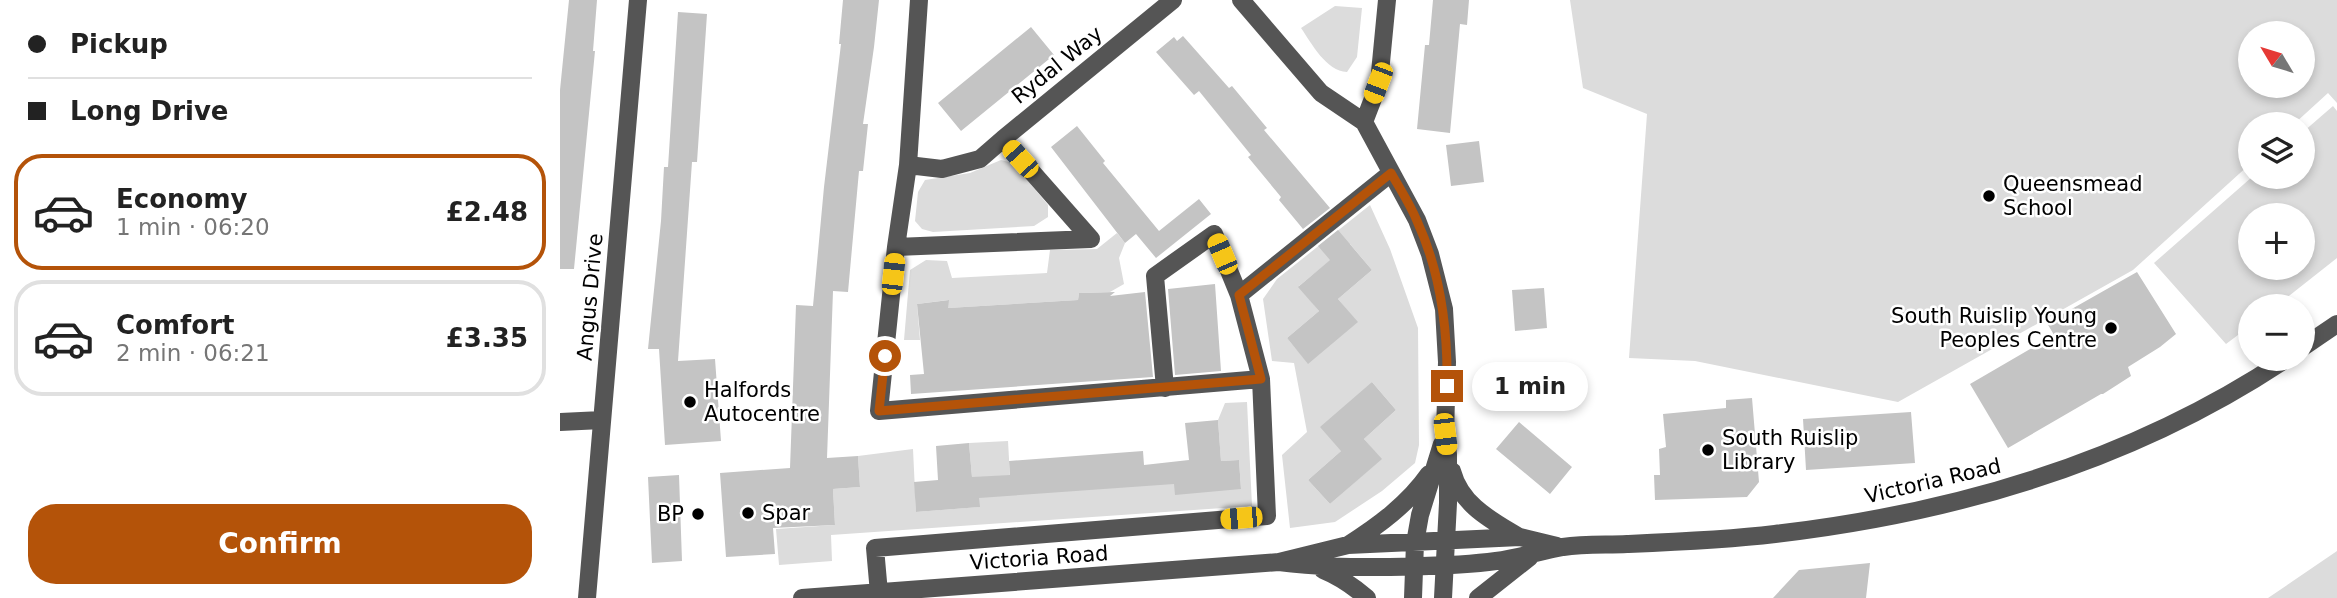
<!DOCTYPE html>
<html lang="en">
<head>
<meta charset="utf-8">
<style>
  :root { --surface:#fff; --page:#f2f2f2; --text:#222; --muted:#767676; --line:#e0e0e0; --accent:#b45309 }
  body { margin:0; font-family:"DejaVu Sans",sans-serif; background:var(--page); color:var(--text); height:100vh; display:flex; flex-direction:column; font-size:26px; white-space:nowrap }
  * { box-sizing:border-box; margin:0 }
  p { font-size:23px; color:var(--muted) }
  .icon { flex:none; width:38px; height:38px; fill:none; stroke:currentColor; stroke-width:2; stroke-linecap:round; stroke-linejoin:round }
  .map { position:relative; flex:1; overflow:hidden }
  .drawer { display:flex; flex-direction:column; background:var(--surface); width:560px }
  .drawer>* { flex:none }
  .banner { display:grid; align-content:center; height:154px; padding:0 28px; background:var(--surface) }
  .needle { width:46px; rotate:308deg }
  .buttons { position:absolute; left:1678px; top:21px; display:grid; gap:14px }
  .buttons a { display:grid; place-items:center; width:77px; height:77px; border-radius:50%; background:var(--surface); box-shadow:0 4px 10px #0003; font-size:35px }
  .end { position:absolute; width:32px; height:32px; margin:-16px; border:9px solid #b45309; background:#fff; box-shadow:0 0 0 4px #fff }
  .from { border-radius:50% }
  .bubble { position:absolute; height:49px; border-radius:24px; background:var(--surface); box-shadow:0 4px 10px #0003; font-size:23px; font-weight:600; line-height:49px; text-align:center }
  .car { position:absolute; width:21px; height:42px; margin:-21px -10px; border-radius:9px; box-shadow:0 0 5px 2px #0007; background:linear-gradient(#f5c518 24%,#345 0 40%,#f5c518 0 76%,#345 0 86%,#f5c518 0) }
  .banner b { display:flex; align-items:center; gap:24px; height:66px; font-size:26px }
  .banner b+b { border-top:2px solid var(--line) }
  .banner i { width:18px; height:18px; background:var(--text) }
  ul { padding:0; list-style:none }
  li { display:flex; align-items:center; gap:21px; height:116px; margin:0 14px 10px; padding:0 14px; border:4px solid var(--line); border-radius:28px }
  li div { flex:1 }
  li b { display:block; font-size:26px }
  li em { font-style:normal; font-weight:600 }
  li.active { border-color:var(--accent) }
  li>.icon { width:63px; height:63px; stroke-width:1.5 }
  .cta { display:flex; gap:14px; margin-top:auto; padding:14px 28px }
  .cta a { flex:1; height:80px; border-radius:28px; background:var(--accent); color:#fff; font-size:28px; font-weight:600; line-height:80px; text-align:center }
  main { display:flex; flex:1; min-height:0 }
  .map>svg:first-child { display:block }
  .green { fill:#dcdcdc; fill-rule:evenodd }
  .building { fill:#c4c4c4 }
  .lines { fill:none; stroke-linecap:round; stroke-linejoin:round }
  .minor { stroke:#555; stroke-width:18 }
  .route { stroke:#b45309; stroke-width:9 }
  .poi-dot { fill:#000; stroke:#fff; stroke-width:2.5 }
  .labels { text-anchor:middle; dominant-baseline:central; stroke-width:5; stroke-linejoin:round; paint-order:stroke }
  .street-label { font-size:21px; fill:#000; stroke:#fff }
  .poi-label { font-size:21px; fill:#000; stroke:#fff; text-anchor:start }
</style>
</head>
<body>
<main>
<section class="drawer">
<div class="banner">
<b><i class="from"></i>Pickup</b>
<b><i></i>Long Drive</b>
</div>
<ul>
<li class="active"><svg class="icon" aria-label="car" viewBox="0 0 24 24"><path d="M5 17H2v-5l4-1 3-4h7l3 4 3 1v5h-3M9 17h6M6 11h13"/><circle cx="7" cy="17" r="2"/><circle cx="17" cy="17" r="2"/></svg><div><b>Economy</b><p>1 min · 06:20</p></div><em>£2.48</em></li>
<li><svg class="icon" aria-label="car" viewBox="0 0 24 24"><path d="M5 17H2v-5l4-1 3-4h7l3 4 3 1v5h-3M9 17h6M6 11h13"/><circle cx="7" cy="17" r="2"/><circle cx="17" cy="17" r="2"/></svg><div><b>Comfort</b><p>2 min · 06:21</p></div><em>£3.35</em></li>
</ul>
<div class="cta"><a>Confirm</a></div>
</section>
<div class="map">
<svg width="1777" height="598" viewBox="0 0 1777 598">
  <rect width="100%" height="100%" fill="#fff"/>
  <path class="green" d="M1010 0H1777V103L1768 93 1734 124H1690V164L1573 270 1338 402 1135 361 1069 358 1087 114 1023 88ZM1690 33H1743V86H1690Z
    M775 6 802 8 797 57 787 72C766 71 752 44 741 28Z
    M1773 106 1777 111V258L1716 306H1690V326L1666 344 1594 263 1692 177H1743V132ZM1690 215H1743V268H1690Z
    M441 160 453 163 488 205V217L474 226 373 232 362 229 355 221 358 192 365 180 410 173Z
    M810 205 830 249 858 328 859 445 855 463 822 491 775 522 730 528 722 455 747 432 734 363 712 361 703 299 717 279ZM790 244 812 270 778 299 797 322 748 363 727 338 759 311 739 286ZM812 382 836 410 804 439 821 459 770 504 748 480 781 451Z
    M557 233 565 243 559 258 564 284 550 292 519 293 518 300 388 308V300L357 304 360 340H344L350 270 366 260 387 261 392 278 487 273 490 250 537 249Z
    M687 402 692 506 271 535 272 561 219 565 216 529 275 525 273 489 300 487 298 456 353 449 356 512 419 507 418 477H412L409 443 448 441 451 495 614 480 681 489 679 460 661 461 658 420 665 403Z
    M1777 551V598H1708Z"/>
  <path class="building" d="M9 0H37L33 51H35L14 269H0V90Z
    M283 0H319L314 47 303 124H308L303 171H299L288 292 273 291 267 458 298 456 300 487 273 489 275 525 213 528 215 554 166 557 160 473 230 468 236 305 253 306 264 187 281 44H279Z
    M873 0H909L907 25 900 24 890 133 857 129 865 45H869Z
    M118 12 147 14 137 162H132L118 361 155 359 161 441 105 445 99 349H88L101 221 104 167H108Z
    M471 27 494 55 401 131 378 103Z
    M623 36 669 88 672 86 707 128 704 130 770 208 743 229 719 200 721 197 688 157 691 155 639 91 634 95 596 52 614 37 617 41Z
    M517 126 545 161 543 163 599 231 639 199 651 214 596 258 576 234 565 243 491 147Z
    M919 141 924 182 891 186 886 145Z
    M778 230 812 270 778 299 798 322 748 364 727 338 759 311 738 287 770 260 758 246Z
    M1577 272 1616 334 1600 347 1568 367 1571 376 1543 394H1541L1448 448 1410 384 1494 335 1487 323Z
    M655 284 661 371 615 375 608 289Z
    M984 288 987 328 955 331 952 290Z
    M555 292 550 296 585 292 593 377 351 394 350 375 364 374 357 304 389 300 388 308 518 300 519 293Z
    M812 382 836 410 804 439 822 459 770 504 748 480 781 451 760 427Z
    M1192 398 1199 482 1187 497 1095 500 1094 475H1100L1099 449 1106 447 1103 414 1166 408V400Z
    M1351 412 1355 463 1246 470 1243 419Z
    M658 420 661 461 679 460 681 489 615 495 614 484 419 498 420 507 356 512 354 482 378 480 376 446 409 443 412 477 450 475 449 461 583 451 584 465 629 460 625 423Z
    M959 422 1012 467 990 494 936 449Z
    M119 475 122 561 92 563 88 477Z
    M1310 563 1306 598H1213L1239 570Z"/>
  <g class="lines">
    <path class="minor" d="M681 0 761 93 804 122 857 220 870 254 884 309 887 362 885 434 888 454V503L883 598
      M804 122 819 83 827 0
      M443 139 613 0
      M348 165 336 247 319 411 701 379
      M336 247 531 239 443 139 420 159 382 169 348 165 359 0
      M1743 347 1777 324
      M605 388 595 276 654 234 679 295
      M0 422 42 420
      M892 471C901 505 931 520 959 537
      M788 545C818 526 848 504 869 474
      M719 562C757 567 792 567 830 567 865 566 901 566 936 561 959 558 981 551 1003 547 1024 544 1046 545 1067 544 1116 542 1166 540 1215 534 1396 513 1573 461 1726 359
      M763 570C780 577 793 586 807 598
      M319 593 315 548 707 516 701 379 679 295 831 173
      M27 598 78 0
      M242 598 719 562 788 545 960 537 997 546
      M853 598 855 543 860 515 882 444
      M918 598 970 557"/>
  </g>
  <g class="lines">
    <path class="route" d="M325 356 319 411 701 379 679 295 831 173C840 189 850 204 857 221 881 273 888 329 887 386"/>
  </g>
  <g class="poi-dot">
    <circle cx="1429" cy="196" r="7"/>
    <circle cx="1551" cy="328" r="7"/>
    <circle cx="130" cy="402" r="7"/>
    <circle cx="1148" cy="450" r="7"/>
    <circle cx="188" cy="513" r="7"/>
    <circle cx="138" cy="514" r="7"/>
  </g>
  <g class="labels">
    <g class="street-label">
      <text transform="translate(497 65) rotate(-39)">Rydal Way</text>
      <text transform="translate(30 297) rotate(-85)">Angus Drive</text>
      <text transform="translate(1373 481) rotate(-13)">Victoria Road</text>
      <text transform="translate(479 558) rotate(-4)">Victoria Road</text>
    </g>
    <g class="poi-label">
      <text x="1443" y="184">Queensmead<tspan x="1443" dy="24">School</tspan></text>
      <text x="1537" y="316" text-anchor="end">South Ruislip Young<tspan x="1537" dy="24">Peoples Centre</tspan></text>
      <text x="144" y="390">Halfords<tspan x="144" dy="24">Autocentre</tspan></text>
      <text x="1162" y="438">South Ruislip<tspan x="1162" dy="24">Library</tspan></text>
      <text x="202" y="513">Spar</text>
      <text x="124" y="514" text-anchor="end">BP</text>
    </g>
  </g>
</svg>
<div class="buttons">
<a><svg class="needle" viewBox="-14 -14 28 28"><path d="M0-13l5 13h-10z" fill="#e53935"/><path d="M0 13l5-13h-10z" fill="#767676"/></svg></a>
<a><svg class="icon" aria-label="layers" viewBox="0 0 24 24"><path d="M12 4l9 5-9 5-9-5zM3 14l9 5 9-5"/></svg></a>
<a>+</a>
<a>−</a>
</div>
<i class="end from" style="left:325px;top:356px"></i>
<i class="end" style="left:887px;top:386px"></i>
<div class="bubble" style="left:912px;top:362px;width:116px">1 min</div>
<i class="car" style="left:818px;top:83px;rotate:201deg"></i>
<i class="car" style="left:460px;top:159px;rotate:318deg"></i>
<i class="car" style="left:662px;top:254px;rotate:337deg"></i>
<i class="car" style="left:333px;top:274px;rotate:6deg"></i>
<i class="car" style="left:885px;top:434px;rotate:173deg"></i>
<i class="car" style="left:681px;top:518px;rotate:265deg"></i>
</div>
</main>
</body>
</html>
